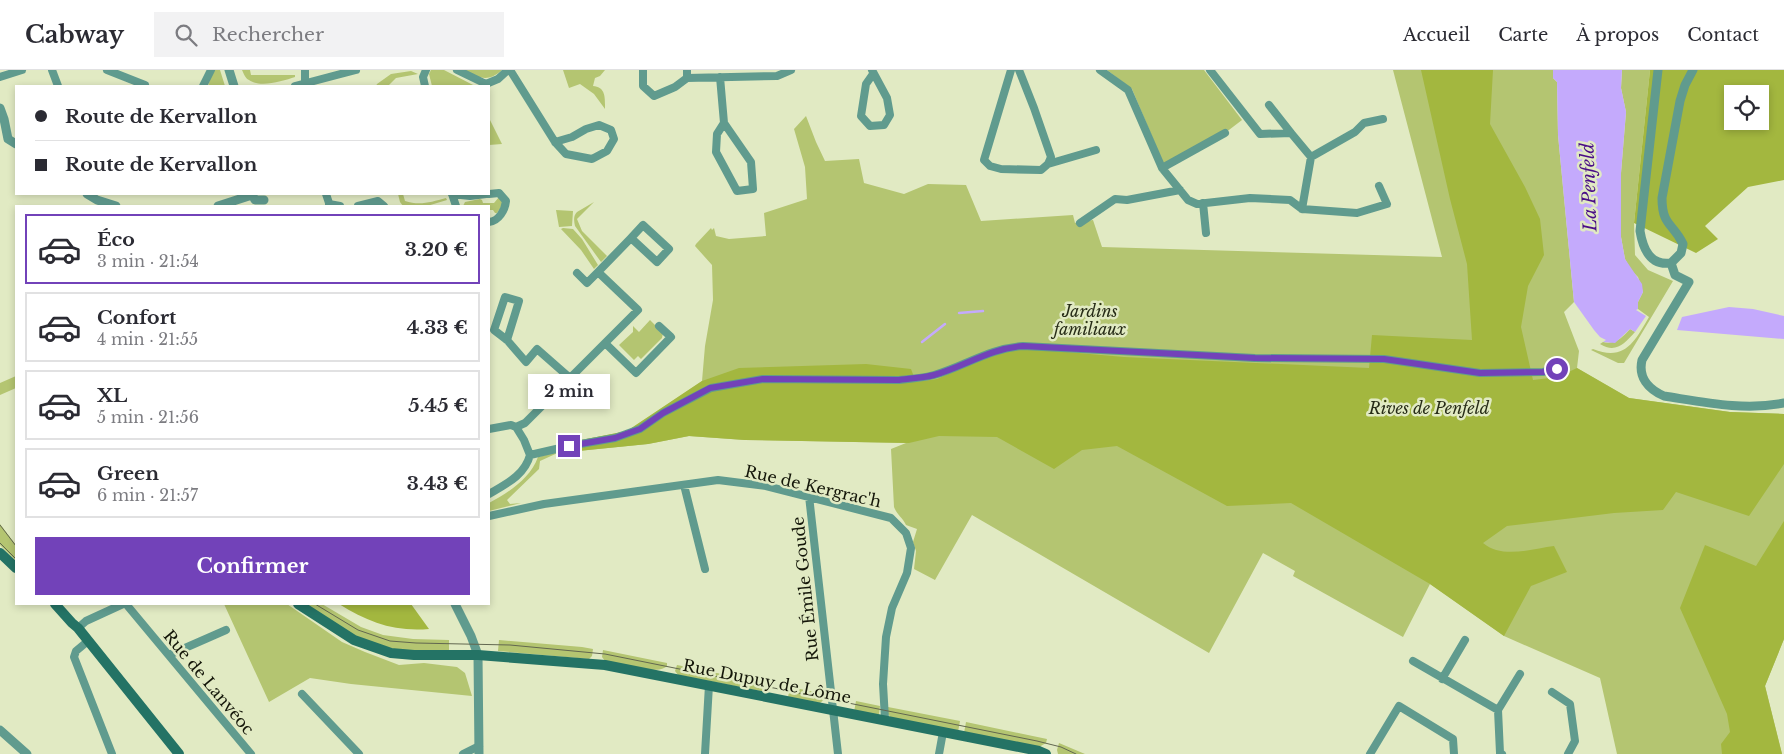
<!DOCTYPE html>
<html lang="fr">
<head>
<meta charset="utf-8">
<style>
  :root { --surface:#fff; --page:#f2f2f3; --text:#2b2b33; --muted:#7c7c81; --line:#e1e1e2; --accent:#7242b9 }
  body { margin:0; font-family:"Libre Baskerville",serif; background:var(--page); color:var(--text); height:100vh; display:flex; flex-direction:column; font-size:19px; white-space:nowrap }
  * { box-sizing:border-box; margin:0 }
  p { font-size:16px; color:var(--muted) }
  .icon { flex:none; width:28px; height:28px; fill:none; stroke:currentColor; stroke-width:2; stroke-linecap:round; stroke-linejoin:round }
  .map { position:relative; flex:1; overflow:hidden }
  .details { position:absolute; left:15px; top:135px; width:475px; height:400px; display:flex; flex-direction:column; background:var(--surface); border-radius:0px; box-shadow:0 2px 8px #0003 }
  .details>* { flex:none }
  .top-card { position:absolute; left:15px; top:15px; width:475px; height:110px; border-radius:0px; box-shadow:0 2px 8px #0003; display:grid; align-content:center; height:110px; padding:0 20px; background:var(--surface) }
  .fabs { position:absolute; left:1724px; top:15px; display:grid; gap:10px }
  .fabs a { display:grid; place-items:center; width:45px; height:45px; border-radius:0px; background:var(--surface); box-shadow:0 2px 8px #0003; font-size:25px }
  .end { position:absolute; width:22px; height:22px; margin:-11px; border:6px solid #7242b9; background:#fff; box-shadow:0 0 0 2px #fff }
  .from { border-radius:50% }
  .bubble { position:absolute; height:35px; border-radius:0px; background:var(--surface); box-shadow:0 2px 8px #0003; font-size:16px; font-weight:700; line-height:35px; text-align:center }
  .top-card b { display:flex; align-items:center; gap:18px; height:48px; font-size:19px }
  .top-card b+b { border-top:1px solid var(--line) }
  .top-card i { width:12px; height:12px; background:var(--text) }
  ul { padding:9px 0 0; list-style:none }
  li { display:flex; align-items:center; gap:15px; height:70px; margin:0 10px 8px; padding:0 10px; border:2px solid var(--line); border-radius:0px }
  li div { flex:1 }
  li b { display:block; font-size:19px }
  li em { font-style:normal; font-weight:700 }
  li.selected { border-color:var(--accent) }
  li>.icon { width:45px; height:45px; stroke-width:1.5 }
  .action { display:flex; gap:10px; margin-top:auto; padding:10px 20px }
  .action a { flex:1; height:58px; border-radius:0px; background:var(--accent); color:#fff; font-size:20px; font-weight:700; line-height:58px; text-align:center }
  header { display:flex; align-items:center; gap:30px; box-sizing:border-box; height:70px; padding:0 25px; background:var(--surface); border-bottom:1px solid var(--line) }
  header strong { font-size:24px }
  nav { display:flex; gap:28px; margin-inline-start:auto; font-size:18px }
  .search { width:350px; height:45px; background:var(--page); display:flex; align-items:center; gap:12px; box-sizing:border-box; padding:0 18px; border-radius:0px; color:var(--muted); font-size:19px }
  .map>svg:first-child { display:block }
  .green { fill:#b4c571 }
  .forest { fill:#a3b73f; fill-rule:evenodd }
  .water { fill:#c4aafc }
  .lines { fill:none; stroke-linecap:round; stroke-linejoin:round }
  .stream { stroke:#c4aafc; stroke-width:2.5 }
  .minor { stroke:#609b8e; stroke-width:8 }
  .tertiary { stroke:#609b8e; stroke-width:9 }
  .secondary { stroke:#247365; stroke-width:10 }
  .tram { stroke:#626750; stroke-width:1 }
  .route { stroke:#7242b9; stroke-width:6 }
  .labels { text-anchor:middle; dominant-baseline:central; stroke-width:5; stroke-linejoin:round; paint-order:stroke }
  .park-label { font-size:16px; font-style:italic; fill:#272c17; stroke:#e1eac3 }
  .street-label { font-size:16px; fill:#141609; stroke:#e1eac3 }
  .water-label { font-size:18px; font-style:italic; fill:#4a0e87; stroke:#e1eac3 }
</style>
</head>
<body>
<header>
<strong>Cabway</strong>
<div class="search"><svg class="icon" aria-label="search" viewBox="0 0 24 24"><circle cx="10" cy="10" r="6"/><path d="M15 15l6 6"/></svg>Rechercher</div>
<nav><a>Accueil</a><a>Carte</a><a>À propos</a><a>Contact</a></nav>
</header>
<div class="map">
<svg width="1784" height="684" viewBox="0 0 1784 684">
  <rect width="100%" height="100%" fill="#e1eac3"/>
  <path class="green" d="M213 0H220L225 16H208Z
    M242 0H250L251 5H295V7C283 11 260 18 249 10 245 8 244 4 242 0Z
    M431 0H444L475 16H432L429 4Z
    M464 0H502C487 13 480 8 464 0Z
    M563 0H605L600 6 595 8 593 16C606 17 605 28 605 39L594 24 580 14 569 18Z
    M1107 0H1204L1242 50 1225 63 1164 95 1132 19Z
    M1393 0H1553V8L1557 12 1558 65 1574 232 1564 242 1579 281 1577 298 1629 328 1730 342 1784 344V569L1765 616 1782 684H1617L1600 608 1504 566 1430 514 1403 567 1293 506 1295 501 1263 483 1209 583 972 445 935 510 914 499 916 481 913 472 917 459 906 455C903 448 897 445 894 437L891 379 906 373 745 370 689 366 648 374 578 381H562L540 391 539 399 507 430 510 434 521 433 489 441V433C509 422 530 409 538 387L561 381V374L627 361 702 311 705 276 713 230 712 195 695 176 696 174 711 158 712 160 714 158 716 166 729 169 766 166 764 143 807 129 805 97 794 59 806 46 816 72 825 91 859 89 864 113 904 124 928 114 966 115 981 151 1073 145 1075 153 1093 150 1102 177 1442 187Z
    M1622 0H1650L1634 153 1635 185 1648 200 1673 211 1624 293H1618L1591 280 1593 279C1625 292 1635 271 1649 247L1638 239V232L1643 222 1638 207 1631 200 1625 189 1621 167V103L1626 42 1621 18Z
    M411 1 418 4 396 8 388 16H376L377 14 391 4Z
    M489 48 502 74 489 75Z
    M398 124H403L405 131C420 136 431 132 446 128L447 130 427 136H403L400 132Z
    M499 127 505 131 497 143H495L493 140H489V136H463L465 132 480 129 482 130 483 133H494Z
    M594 132 577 149 582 161 607 186 601 192 575 156C574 151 573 146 577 142Z
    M556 140 573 141 572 156 559 157Z
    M563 158 573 159 582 169 598 195 594 199 581 180 561 159Z
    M650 250 663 263 662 268 641 289 638 286 634 290 619 275 633 262V256L639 262Z
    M1630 259 1635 262C1625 273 1616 284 1600 274L1603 272C1615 275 1623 267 1630 259Z
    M16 306V318L0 325V313Z
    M0 454 16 475V491L0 475Z
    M224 534H287L342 572 365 582 399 595 424 593 457 597 465 603 472 626 351 614 310 608 269 632Z
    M303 534H322L361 557 383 565 413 569 449 570V583H413L369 574Z
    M499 570 582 577 593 579 592 586 589 589 498 581Z
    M603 580 667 593V596C657 606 619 594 605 591L602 587Z
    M677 595 767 613 765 622 678 605 675 601Z
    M790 617 825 624 826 628 820 633 810 632 788 627Z
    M856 631 880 636 879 644 877 646 854 642Z
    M888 637 960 651 958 662 892 649 888 644Z
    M966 652 1047 669 1046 673 1039 677 964 663Z
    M1059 673 1085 684H1058L1057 680Z"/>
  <path class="forest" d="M1421 0H1493L1490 54 1525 117 1540 149 1544 185 1528 216 1521 257 1533 310 1558 307 1577 298 1629 328 1730 342 1784 344V394L1749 446 1676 422 1663 440 1614 443 1507 456 1483 473C1502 489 1531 479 1554 476L1567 502 1531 516 1504 566 1430 514 1291 433 1227 436 1117 376 1082 380 1054 399 997 367 939 366 909 373 745 370 689 366 648 374 578 381H561V374L627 361 702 311 739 298 866 294 911 299 916 312 937 309 1009 277 1124 287 1369 298 1372 265 1472 270 1467 194 1450 129Z
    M1650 0H1784V110L1748 117 1705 156 1718 169 1696 183 1634 153ZM1732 24H1760V51H1732Z
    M1784 451V569L1765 616 1782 684H1722L1721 674 1730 662 1727 644 1680 538 1705 475 1756 496Z
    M339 534H411L429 559C394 562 368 552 339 534Z"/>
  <path class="water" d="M1553 0H1622L1621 18 1626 42 1621 103V167L1625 189 1642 214 1643 222 1638 232V239L1636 240 1646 246 1635 262 1630 259 1615 273 1603 272 1606 270 1600 267 1594 260 1574 232 1558 65 1557 12 1553 8Z
    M1729 237 1753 239 1784 246V269L1677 260 1682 247Z"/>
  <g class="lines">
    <path class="stream" d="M959 243 983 241
      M922 272 945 254"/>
    <path class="minor" d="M52 0 58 16
      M107 0 145 15
      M305 0V16
      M457 0 486 14 498 9 508 0
      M510 0 555 72 566 84 592 89 607 81 614 69 611 60 599 55 586 59 572 67 555 72
      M643 0V16L654 26 675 17 687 8V0
      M872 0 887 28 890 45 884 55 870 56 861 46 866 14 873 4
      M1011 0 984 90 990 96 1001 99 1041 100 1048 94 1051 87 1034 38 1019 0
      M1100 0 1128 20 1162 98 1188 130 1197 134 1250 128 1290 130 1302 139 1311 87 1291 63 1260 64 1210 0
      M0 7 22 0
      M720 7 724 53 717 64 716 82 737 121 753 119 751 92 724 53
      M687 8 777 6 791 0
      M203 16 211 0
      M295 16 356 0
      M425 16 423 7 426 0
      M1269 35 1291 63
      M1311 87 1355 62 1364 53 1383 49
      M1048 94 1096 80
      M1162 98 1225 63
      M326 124 330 136
      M452 124 470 126 486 124
      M452 124 456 136
      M489 124 499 123 506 131C505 140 499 151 489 152
      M1203 133 1206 163
      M329 134 340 136
      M358 136 378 131 384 136
      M1302 139 1357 143 1387 134 1379 116
      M1080 153 1115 129 1127 130 1180 120
      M577 203 587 213 598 202
      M507 270 519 231 505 227 494 260 507 270 526 292 537 279 570 308
      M605 273 636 303 671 267 659 256
      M516 357 525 353 638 240 598 202 631 168 657 192 669 179 643 155 631 168
      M516 357 524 370 530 385
      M489 359 511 355 516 357
      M684 415 705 499
      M489 424C506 414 525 405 530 385L569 376 615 368 640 359 663 343 711 318 763 309 899 310C911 309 923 308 934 305 965 296 990 278 1023 276L1255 288 1384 289 1480 303 1543 302 1557 299
      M809 426 838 684
      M489 446 544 434 718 410 766 416 891 448 906 463 911 478 907 503 892 538 886 567 883 614 885 649
      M126 534 251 684
      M78 558 86 551 123 534
      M88 571 76 581 74 587 112 684
      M169 585 226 560
      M1413 591 1498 640 1500 683 1502 684
      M1442 609 1465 570
      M1552 622 1570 634 1575 671 1568 684
      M302 624 359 684
      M1498 640 1520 604
      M463 684 479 676
      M705 684 709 615
      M939 684 943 662
      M1370 684 1399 636 1453 669 1454 684"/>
    <path class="tertiary" d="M229 0 234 16
      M1658 0 1640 161C1643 179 1650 196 1671 193
      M0 38 4 49 8 69 16 74
      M87 124 97 130 116 136
      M252 124 255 130H264
      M218 136 252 125
      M1671 193 1675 205 1689 212 1642 290C1638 307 1648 319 1664 326 1703 332 1744 341 1784 333
      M1671 193 1681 183 1683 174C1673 153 1662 156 1662 128L1680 31 1685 15 1693 0
      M455 534 471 566 478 585 479 684
      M0 660 27 684"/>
    <path class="secondary" d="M0 483 16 498
      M55 534 72 553 78 558 179 684
      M298 534 354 570 391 583 414 585H478L605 595 1039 681 1046 684"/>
    <path class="tram" d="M0 455 16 476
      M0 473 16 489
      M315 534 358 560 390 571 416 573 510 575 605 584 1037 671 1061 677 1076 684"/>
  </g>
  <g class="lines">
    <path class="route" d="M569 376 615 368 640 359 663 343 710 318 763 309 899 310C911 308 923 308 934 305 965 296 991 278 1023 276L1255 288 1384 289 1480 303 1543 302 1557 299"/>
  </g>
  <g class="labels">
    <g class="park-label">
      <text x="1090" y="241">Jardins<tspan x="1090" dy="18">familiaux</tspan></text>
      <text x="1429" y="338">Rives de Penfeld</text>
    </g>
    <g class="street-label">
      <text transform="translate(813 416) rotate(13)">Rue de Kergrac'h</text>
      <text transform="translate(805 519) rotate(-96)">Rue Émile Goude</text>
      <text transform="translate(767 611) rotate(11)">Rue Dupuy de Lôme</text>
      <text transform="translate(209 612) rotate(50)">Rue de Lanvéoc</text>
    </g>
    <g class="water-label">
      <text transform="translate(1589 117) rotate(-92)">La Penfeld</text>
    </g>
  </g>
</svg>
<div class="fabs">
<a><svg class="icon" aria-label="locate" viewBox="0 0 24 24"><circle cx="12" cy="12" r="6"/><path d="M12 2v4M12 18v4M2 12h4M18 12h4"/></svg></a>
</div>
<i class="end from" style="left:1557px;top:299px"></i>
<i class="end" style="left:569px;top:376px"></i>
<div class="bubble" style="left:528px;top:304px;width:82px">2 min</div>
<div class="top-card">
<b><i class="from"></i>Route de Kervallon</b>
<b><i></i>Route de Kervallon</b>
</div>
<section class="details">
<ul>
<li class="selected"><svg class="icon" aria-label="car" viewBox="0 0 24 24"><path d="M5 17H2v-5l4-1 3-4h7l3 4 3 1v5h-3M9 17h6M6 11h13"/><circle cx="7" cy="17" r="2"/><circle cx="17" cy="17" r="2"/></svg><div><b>Éco</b><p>3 min · 21:54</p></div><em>3.20 €</em></li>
<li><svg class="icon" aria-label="car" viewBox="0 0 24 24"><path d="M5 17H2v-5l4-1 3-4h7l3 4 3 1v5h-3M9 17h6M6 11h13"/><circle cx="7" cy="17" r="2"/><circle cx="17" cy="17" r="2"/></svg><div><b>Confort</b><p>4 min · 21:55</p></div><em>4.33 €</em></li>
<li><svg class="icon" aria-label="car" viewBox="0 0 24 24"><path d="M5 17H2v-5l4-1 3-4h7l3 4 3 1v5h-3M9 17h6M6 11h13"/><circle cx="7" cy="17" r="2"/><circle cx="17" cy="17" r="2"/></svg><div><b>XL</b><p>5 min · 21:56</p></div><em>5.45 €</em></li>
<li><svg class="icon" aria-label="car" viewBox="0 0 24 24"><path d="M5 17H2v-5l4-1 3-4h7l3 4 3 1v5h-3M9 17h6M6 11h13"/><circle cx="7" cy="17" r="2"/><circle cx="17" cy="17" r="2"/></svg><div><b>Green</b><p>6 min · 21:57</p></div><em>3.43 €</em></li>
</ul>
<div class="action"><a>Confirmer</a></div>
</section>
</div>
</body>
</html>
